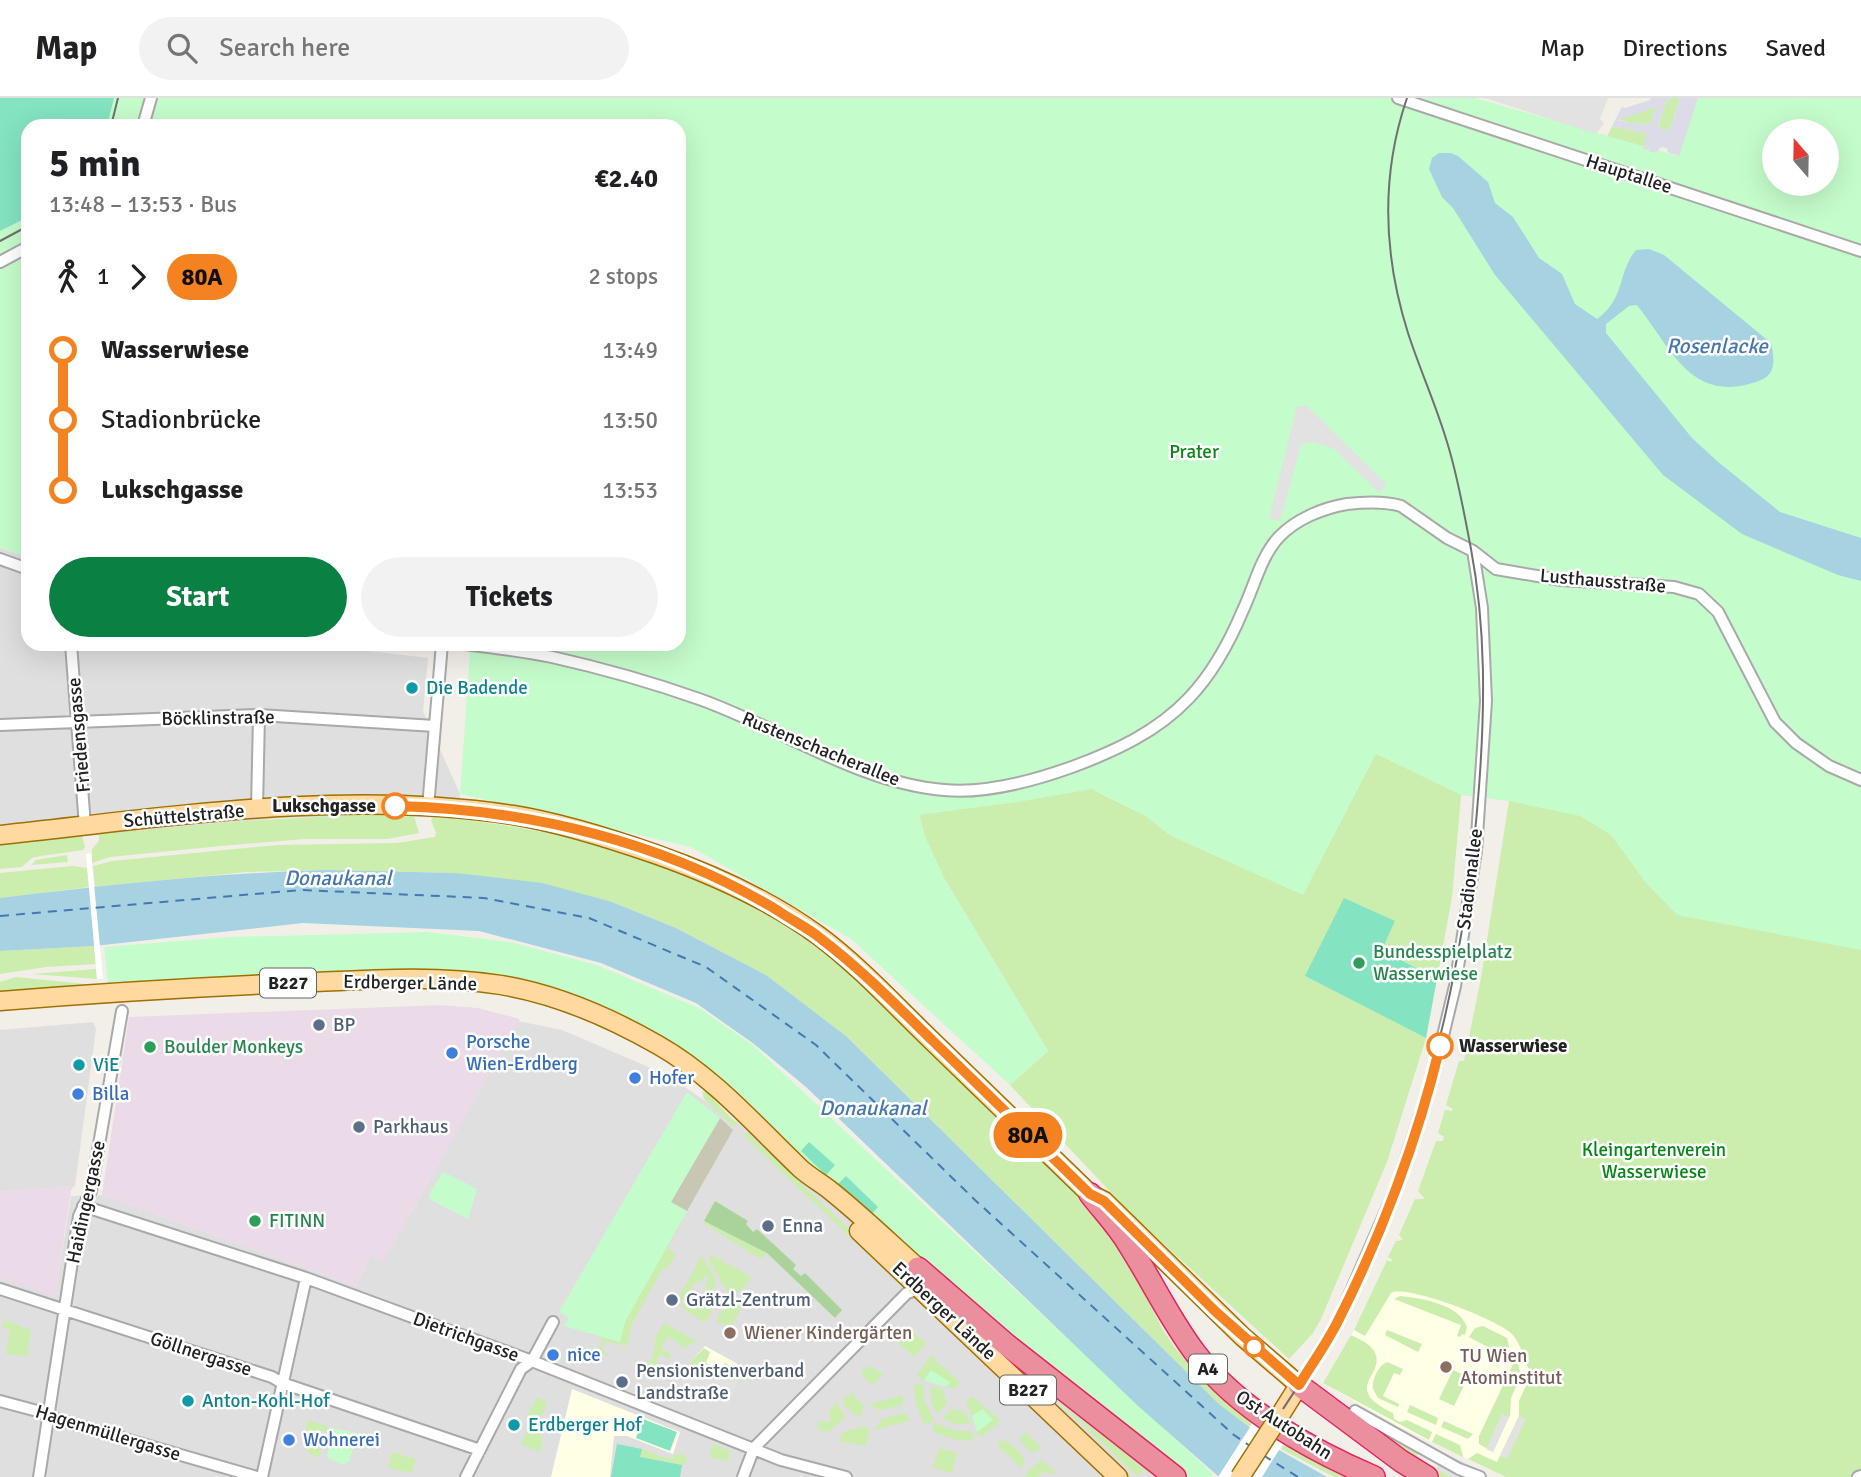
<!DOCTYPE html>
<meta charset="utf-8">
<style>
:root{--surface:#fff;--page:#f2f2f2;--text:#202124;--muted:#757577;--line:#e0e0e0;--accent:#0b8043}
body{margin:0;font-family:Signika,sans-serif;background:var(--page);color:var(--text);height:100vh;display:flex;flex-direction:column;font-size:26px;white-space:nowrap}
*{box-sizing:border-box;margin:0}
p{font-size:23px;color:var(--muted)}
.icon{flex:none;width:38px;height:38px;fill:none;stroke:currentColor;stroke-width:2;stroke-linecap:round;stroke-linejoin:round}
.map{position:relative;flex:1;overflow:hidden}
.sheet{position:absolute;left:21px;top:21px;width:665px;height:532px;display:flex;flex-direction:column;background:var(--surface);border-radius:21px;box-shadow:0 7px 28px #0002}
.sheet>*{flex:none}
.badge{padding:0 14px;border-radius:23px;font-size:24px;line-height:46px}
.needle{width:46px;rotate:340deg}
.buttons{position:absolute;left:1762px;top:21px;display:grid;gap:14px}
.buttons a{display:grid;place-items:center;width:77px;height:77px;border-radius:50%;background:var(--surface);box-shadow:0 7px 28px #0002;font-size:35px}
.map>.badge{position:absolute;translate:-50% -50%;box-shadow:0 0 0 4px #fff}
.legs{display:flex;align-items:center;gap:10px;height:77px;padding:0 28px;font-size:23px}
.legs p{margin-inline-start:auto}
.overview{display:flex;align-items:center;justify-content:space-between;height:119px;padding:0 28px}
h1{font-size:38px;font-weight:700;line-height:52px}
.button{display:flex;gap:14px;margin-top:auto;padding:14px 28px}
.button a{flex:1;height:80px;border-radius:42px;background:var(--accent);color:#fff;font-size:28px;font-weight:700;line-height:80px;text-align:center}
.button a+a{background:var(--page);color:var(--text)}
ul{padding:0 28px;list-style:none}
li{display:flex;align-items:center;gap:24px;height:70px;font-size:26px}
li i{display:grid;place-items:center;width:10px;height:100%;margin:0 9px;background:currentColor}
li i::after{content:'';width:18px;height:18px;margin:-9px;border:5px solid;border-radius:50%;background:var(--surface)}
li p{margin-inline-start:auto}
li:first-child i{background:linear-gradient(#0000 50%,currentColor 0)}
li:last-child i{background:linear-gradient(currentColor 50%,#0000 0)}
header{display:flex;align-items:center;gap:42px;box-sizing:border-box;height:98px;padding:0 35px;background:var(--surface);border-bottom:2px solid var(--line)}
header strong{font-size:33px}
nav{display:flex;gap:38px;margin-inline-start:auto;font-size:24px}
.search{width:490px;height:63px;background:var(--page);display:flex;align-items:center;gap:18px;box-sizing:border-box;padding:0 24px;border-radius:38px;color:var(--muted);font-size:26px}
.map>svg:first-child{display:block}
</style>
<header>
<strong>Map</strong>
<div class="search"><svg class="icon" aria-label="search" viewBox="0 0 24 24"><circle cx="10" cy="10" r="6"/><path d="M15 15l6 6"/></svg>Search here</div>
<nav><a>Map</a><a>Directions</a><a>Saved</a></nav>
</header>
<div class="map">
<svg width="1861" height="1379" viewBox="0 0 1861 1379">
<rect width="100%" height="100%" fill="#f2efe8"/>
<path fill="#e0dfdf" d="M0 450 28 459V546H309L428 560 423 613 460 696V721L384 717 280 720 0 746Z
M518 923 562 932 665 976 737 1024 891 1155 1165 1379H0V1180L55 1198 71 1098 102 1097 356 1188 370 1157 410 1117Z
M93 924 96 931 75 1088 0 1094V932Z"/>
<path fill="#ebdae8" d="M441 907 478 910 520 921 384 1163 370 1157 356 1188 102 1097 129 919Z
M75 1088 71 1092 55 1199 0 1180V1094Z"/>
<path fill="#feffe4" d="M1387 1162 1568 1252 1506 1379 1400 1329 1323 1285 1353 1234Z
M705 1248 736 1265 748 1278 738 1283 693 1261Z
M572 1291 680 1334 673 1356 627 1338H614L610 1379H551Z"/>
<path fill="#c7c7b3" d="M720 1020 733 1032 687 1113 670 1105Z"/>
<path fill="#cbedad" d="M1670 0H1680L1671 29 1666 33 1658 29 1666 4Z
M1657 8 1650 26 1631 25 1617 21Z
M1612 28 1647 36 1645 49 1607 39Z
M679 314 1099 695 1146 718 1171 738 1376 656 1463 676 1452 799 1437 881 1382 852 1395 823 1305 878 1426 940 1387 1064 1321 1221 1313 1235 1289 1261 1132 1117 1010 987 1048 953 944 780 925 739 919 717 923 716Z
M1861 674V1374L1849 1379H1506L1468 1361 1477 1355 1497 1364 1519 1318V1303L1531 1277C1526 1265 1521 1247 1513 1237 1501 1223 1407 1186 1391 1195L1365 1238 1354 1232 1387 1162 1391 1164 1392 1161 1388 1159 1396 1143 1403 1142 1399 1137 1415 1101H1425L1418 1093 1436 1043H1443L1444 1039 1438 1035 1445 1012 1452 1013 1453 1011 1446 1007 1459 963H1464L1481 880 1509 703 1503 685Z
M354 717 414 718 419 735 387 741H304L221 748 110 759 92 765V751L99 743V736L245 723Z
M433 719C555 728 672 762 777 823 803 838 827 858 850 876L1093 1111 1113 1133 1163 1232 1175 1250 1213 1293 1252 1325 1248 1330 1219 1306 846 938 766 877 676 830 612 804 456 775 327 772 247 774 95 789 93 768 112 763 278 747 397 745 435 739 436 735 431 722Z
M82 738 85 749 83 752 41 758 32 760 22 769 0 771V746Z
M67 757 68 764 31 767 36 762Z
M72 768 87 770 89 789 0 800V775Z
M94 848 96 866 46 869 0 876V853Z
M96 871 97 881 32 876Z
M16 879 85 886 87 889 0 897V884Z
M702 993 713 997 714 1002 737 1026 734 1029 704 1001Z
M747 1034 898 1178H891L743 1037Z
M687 1113 667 1151 676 1156 667 1171 663 1170 632 1226 627 1248 605 1243 602 1251 608 1258 598 1255 603 1239 569 1229Z
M705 1124 767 1155 761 1161 704 1126Z
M702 1157 715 1181V1188L707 1198 709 1206 705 1207 701 1204 707 1189 705 1187 709 1180 705 1177 700 1185 696 1183 690 1193 698 1197 696 1200 677 1202Z
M711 1157 751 1179 744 1190 734 1196 728 1194 718 1181 719 1177 713 1173 714 1168 710 1167 709 1162Z
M1400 1198C1421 1200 1459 1206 1467 1229L1465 1237 1462 1236 1460 1239 1457 1238 1461 1227 1394 1201Z
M739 1202 744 1205 729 1232 723 1225H717L718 1218 726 1208H733L734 1203Z
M681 1206 694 1207 696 1210 701 1208 710 1211 711 1215 705 1225 678 1207Z
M4 1222 31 1232 27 1259 6 1256 10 1232 3 1230Z
M664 1225 696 1243 683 1250 680 1248 681 1246 668 1239 661 1250 672 1257 669 1261 660 1256 655 1264 659 1265 656 1270 653 1269 650 1274 646 1272 648 1263H651L657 1236Z
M1483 1228 1507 1240 1509 1249 1504 1258 1469 1239 1475 1230Z
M913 1231 918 1239 927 1245 914 1259 898 1245Z
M1387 1232 1422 1246 1418 1254 1385 1237Z
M1351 1237C1359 1241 1369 1245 1374 1253 1388 1277 1339 1289 1393 1315L1394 1321 1400 1324 1407 1322 1432 1334 1429 1342 1323 1285Z
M704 1250 710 1254 706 1265 721 1271 725 1265 735 1270 737 1269 746 1279 738 1283 718 1276 716 1282 688 1271 693 1261Z
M997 1253 1016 1269 1132 1379H1125Z
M931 1258H934L936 1263 959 1283V1286L954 1291 920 1281 917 1276Z
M1516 1260 1521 1277 1511 1300 1510 1317 1493 1354 1479 1346V1338Z
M1387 1264 1403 1271 1400 1277 1394 1275 1383 1298 1399 1306 1398 1309 1378 1300 1373 1291C1372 1281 1378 1268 1387 1264Z
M869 1268 883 1276 872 1287 861 1276Z
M1022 1269 1165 1379H1158L1150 1373 1148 1376 1143 1372 1137 1378Z
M1453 1272 1468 1279 1454 1308 1439 1301Z
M919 1285 924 1288V1303L933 1320 930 1326H925C919 1316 913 1298 914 1287Z
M930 1288 943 1292 947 1306 938 1316 931 1305Z
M851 1295 864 1307 861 1318H856L843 1307 844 1301Z
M903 1297V1306C890 1310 879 1316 869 1306Z
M972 1298 1000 1322 997 1329 994 1328 982 1339 978 1337 966 1303Z
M537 1299 547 1304 543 1317 535 1316 532 1322 526 1320Z
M836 1304 847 1321 843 1320 829 1334 822 1333 816 1327 821 1322 827 1325 831 1321 828 1315Z
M1410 1307 1438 1320 1436 1327 1407 1314Z
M952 1311 965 1314 970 1326H955L942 1320Z
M903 1315 907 1316 909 1323 874 1332 882 1321Z
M1357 1319 1420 1353 1416 1360 1452 1379H1440L1435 1376Z
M307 1322 329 1329 328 1333 306 1334Z
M1444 1323 1473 1336 1468 1341 1441 1329Z
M935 1325 956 1333H971L974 1338 971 1342C960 1344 943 1339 933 1333V1328Z
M861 1329H867L870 1332 866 1348 838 1343 843 1334Z
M527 1333 539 1335V1338L543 1339 540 1354 521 1347Z
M1025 1334 1041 1349 1037 1354H1030L1019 1342Z
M322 1336 326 1342H316L314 1350 321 1352 320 1358 315 1359 304 1350V1339Z
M1436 1336 1460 1347 1463 1359 1432 1344Z
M1001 1342C1010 1343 1024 1357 1025 1365L1021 1370 997 1347Z
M713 1346 730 1353 728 1363 709 1359Z
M1284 1347 1344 1379H1345H1334L1281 1351Z
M939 1350 957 1355 952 1375 933 1370Z
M642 1351 663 1359 673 1360 675 1357 683 1356 687 1360 685 1367 640 1359Z
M392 1354 416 1361 412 1375 388 1370Z
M1043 1362 1054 1373 1053 1377 1045 1373 1037 1379H1024L1033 1368Z"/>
<path fill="#aad39c" d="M715 1103 748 1123 746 1126 753 1134 757 1131 796 1167 793 1171 801 1178 805 1175 842 1212 835 1220 767 1155 704 1123Z"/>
<path fill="#c5fccb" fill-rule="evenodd" d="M0 0H1475L1678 58 1698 0H1861V852L1677 817 1646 785 1611 737 1580 718 1509 703 1461 697 1376 656 1303 797 1171 738 1146 718 1092 691 1018 704 919 717 925 739 944 780 1048 953 1010 987 851 841 691 749 460 696 470 554 464 546H679V28H28V459L0 450ZM1774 33H1827V86H1774Z
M427 834 510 844 597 867 699 910 754 948 1213 1376 1211 1379H1187L1130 1336 933 1177 699 966 601 907 519 884 461 875 274 876 108 887 104 849 230 839Z
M687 994 720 1020 671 1104 687 1113 625 1224 620 1244 564 1228 569 1220 559 1214Z
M443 1074 477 1091 468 1121 431 1102 429 1097Z
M931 1272 950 1284 946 1289 924 1282Z
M983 1311 993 1322 977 1334 972 1318Z
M332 1330 357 1335 350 1362 343 1367 327 1359Z"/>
<path fill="#84e3c1" d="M0 0H114L107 28H28V119L0 133Z
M1344 800 1395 823 1382 852 1437 881 1426 940 1305 878Z
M809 1044 835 1067 826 1077 801 1053Z
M846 1078 878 1109 870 1118 837 1087Z
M643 1321 677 1334 670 1353 636 1340Z
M617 1346 642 1351 640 1359 682 1367 680 1379H611Z"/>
<path fill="#e2e2e2" d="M1485 0H1608L1600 21 1604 25 1596 36Z
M1297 308H1307L1387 387 1379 395 1333 350 1312 344 1301 347 1280 423 1269 420Z
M688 1271 715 1282 718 1276 738 1283 728 1306 681 1286Z
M1502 1316 1509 1319 1493 1354 1486 1351Z
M1519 1318 1526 1321 1507 1361 1500 1358Z
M1442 1354 1484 1374 1482 1379H1452L1436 1371 1442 1361 1439 1359Z"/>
<path fill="#dcdce8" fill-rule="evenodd" d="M1651 0H1670L1666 4 1658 29 1666 33 1671 29 1680 0H1698L1679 58 1667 54 1668 51 1662 49 1655 55 1649 53 1650 50 1647 52 1642 51 1646 47 1644 46 1647 36 1612 28 1622 9 1625 10 1650 2ZM1656 9 1650 26 1631 25 1618 22Z"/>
<path fill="#a7d2e1" d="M1439 55H1451L1458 58 1488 84 1495 105 1513 119 1539 160 1562 176 1575 206 1597 221C1626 200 1617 175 1636 152L1649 151 1664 157 1771 245C1774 258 1777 276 1761 282 1692 309 1672 251 1637 207L1629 208 1606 226V235L1692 340 1717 363 1780 414 1861 440V483L1838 477 1742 436 1663 377 1495 177 1453 110 1442 99 1429 71 1432 60Z
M327 772 456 775 542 785 612 804 676 830 766 877 846 938 1219 1306 1279 1352 1327 1379H1219L1137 1307 806 989 754 946 696 905 601 865 479 833 303 825 94 848 0 853V800C109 787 217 775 327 772Z"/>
<path fill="#fff" d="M91 755 103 880 100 881H97L86 756Z
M1263 1309 1284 1344 1262 1379H1218Z"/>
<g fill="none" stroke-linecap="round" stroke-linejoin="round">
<path stroke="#4678af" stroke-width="2" stroke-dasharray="9 7" stroke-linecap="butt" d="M0 818 301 792 484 800 589 820 706 869 816 947 975 1102 1234 1337 1250 1348
M1263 1357 1298 1379"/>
<defs>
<path id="street" d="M1398 0 1861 153
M143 28 151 0
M0 164 28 149
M0 461 28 471
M71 546 85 728
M465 546C494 550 523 553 552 559 601 570 651 584 699 601 779 629 858 685 944 692 985 696 1033 683 1072 669 1115 653 1157 634 1189 600 1212 576 1230 543 1243 512 1254 489 1261 458 1279 439 1296 421 1323 410 1347 406 1365 404 1384 403 1401 408L1447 440 1473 453 1496 471 1561 482 1674 489 1699 496 1718 514 1775 624 1796 645 1829 668 1861 682
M0 627 259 617 435 628
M428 709 442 546
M257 711 259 617
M83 1108 306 1180 532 1263 781 1362 846 1379
M0 1191 272 1279 282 1285 480 1352
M1299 1287 1338 1223 1396 1090 1433 979 1455 888 1476 753 1486 603 1482 510 1473 453
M0 1303 41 1314 49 1319 257 1379
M1355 1313 1459 1371 1480 1379
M39 1379 79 1118 91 1093 122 913
M262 1379 306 1180
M466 1379 521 1271 532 1263 553 1224
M743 1379 754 1350 907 1195 923 1190
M1858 1379 1861 1378"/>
<path id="primary" d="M0 737C169 719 344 691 513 717 562 725 609 740 655 756 712 776 770 802 819 838 858 867 892 904 927 938 981 991 1036 1043 1090 1096L1104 1103 1243 1239 1299 1287 1279 1319
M0 903C98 895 197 889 295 885 363 882 433 876 501 887 556 896 609 919 658 947 713 978 756 1028 801 1071 810 1079 821 1085 831 1093 861 1117 889 1144 918 1170
M859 1133 1118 1379"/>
<path id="highway" d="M1090 1096C1103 1113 1118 1128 1129 1147 1152 1183 1170 1222 1196 1256 1238 1311 1311 1352 1374 1379
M918 1170 1007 1247 1175 1379
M1299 1287 1401 1363 1427 1379"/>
</defs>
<use href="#street" stroke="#a9a9a9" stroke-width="14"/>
<use href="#primary" stroke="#9f6f00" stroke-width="21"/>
<use href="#highway" stroke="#e3235f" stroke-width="24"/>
<use href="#street" stroke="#fff" stroke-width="10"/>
<use href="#primary" stroke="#ffd9a0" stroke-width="18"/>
<use href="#highway" stroke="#eb8e9d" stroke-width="21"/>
<path stroke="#707070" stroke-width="2" d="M111 28 118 0
M0 143 28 128
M1238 1379C1270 1329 1307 1279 1334 1226 1420 1058 1465 876 1479 689 1485 609 1486 531 1471 451 1464 415 1458 379 1447 344 1436 307 1420 272 1408 235 1383 156 1380 79 1407 0"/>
<defs>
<path id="primary-bridge" d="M1240 1379 1279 1319"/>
</defs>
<use href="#primary-bridge" stroke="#9f6f00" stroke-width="21" stroke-linecap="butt"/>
<use href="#primary-bridge" stroke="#ffd9a0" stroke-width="18"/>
</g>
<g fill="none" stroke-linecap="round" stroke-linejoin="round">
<defs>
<path id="line-1" d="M395 708C528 711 666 744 780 814 793 823 808 830 820 840 861 871 897 908 934 944 986 995 1038 1046 1090 1096L1104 1103 1216 1214 1299 1287C1312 1266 1327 1245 1338 1223 1381 1138 1418 1041 1440 948"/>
</defs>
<use href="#line-1" stroke="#fff" stroke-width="16"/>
<use href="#line-1" stroke="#f58220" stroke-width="10"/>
</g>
<g fill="#0f9aa8" stroke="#fff" stroke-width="2.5">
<circle cx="412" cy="590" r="7"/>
<circle cx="79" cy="967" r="7"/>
<circle cx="188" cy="1303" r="7"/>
<circle cx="514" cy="1327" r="7"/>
</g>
<g fill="#fff" stroke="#f58220" stroke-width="3.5">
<circle cx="395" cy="708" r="12"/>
<circle cx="1440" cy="948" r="12"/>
<circle cx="1254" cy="1249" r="9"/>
</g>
<g fill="#2e9e5b" stroke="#fff" stroke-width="2.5">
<circle cx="1359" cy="865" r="7"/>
<circle cx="150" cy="949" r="7"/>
<circle cx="255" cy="1123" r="7"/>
</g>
<g fill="#5c6f8a" stroke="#fff" stroke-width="2.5">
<circle cx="319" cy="927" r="7"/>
<circle cx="359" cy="1029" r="7"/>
<circle cx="768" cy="1128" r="7"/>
<circle cx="672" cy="1202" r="7"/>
<circle cx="622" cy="1284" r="7"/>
</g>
<g fill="#3f7fe0" stroke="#fff" stroke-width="2.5">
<circle cx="452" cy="955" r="7"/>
<circle cx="635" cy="980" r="7"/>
<circle cx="78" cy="996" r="7"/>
<circle cx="553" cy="1257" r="7"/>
<circle cx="289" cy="1342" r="7"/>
</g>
<g fill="#8d6e63" stroke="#fff" stroke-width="2.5">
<circle cx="730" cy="1235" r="7"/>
<circle cx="1446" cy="1269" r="7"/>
</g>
<g text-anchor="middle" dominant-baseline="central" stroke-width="5" stroke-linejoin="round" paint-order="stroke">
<g fill="#fff" stroke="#646464" stroke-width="2">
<rect x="260" y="870.5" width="56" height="29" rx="5"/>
<rect x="1189" y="1256.5" width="38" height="29" rx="5"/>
<rect x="1000" y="1277.5" width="56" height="29" rx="5"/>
</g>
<g font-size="18" font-weight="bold" fill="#222">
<text x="288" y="885">B227</text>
<text x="1208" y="1271">A4</text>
<text x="1028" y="1292">B227</text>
</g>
<g font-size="19" fill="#222" stroke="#fff">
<text transform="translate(1629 76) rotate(18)">Hauptallee</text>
<text transform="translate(1603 483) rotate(5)">Lusthausstraße</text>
<text transform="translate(218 620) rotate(-1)">Böcklinstraße</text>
<text transform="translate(79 637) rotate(-95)">Friedensgasse</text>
<text transform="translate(821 651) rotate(22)">Rustenschacherallee</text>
<text transform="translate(184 718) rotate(-5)">Schüttelstraße</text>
<text transform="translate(1470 781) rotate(-83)">Stadionallee</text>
<text transform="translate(410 885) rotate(1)">Erdberger Lände</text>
<text transform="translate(86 1104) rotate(-78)">Haidingergasse</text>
<text transform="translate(944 1213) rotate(43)">Erdberger Lände</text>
<text transform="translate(466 1239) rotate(20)">Dietrichgasse</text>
<text transform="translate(201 1256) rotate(18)">Göllnergasse</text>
<text transform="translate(1284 1327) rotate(33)">Ost Autobahn</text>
<text transform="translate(108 1335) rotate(17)">Hagenmüllergasse</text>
</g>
<g font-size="19" fill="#078816" stroke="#fff">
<text x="1194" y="354">Prater</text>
<text x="1654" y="1052">Kleingartenverein<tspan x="1654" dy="22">Wasserwiese</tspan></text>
</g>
<g font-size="19" fill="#0d838f" stroke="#fff" text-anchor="start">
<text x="426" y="590">Die Badende</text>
<text x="93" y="967">ViE</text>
<text x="202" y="1303">Anton-Kohl-Hof</text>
<text x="528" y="1327">Erdberger Hof</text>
</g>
<g font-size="19" font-weight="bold" fill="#222" stroke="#fff" text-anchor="end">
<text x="376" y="708">Lukschgasse</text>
<text x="1459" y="948" text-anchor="start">Wasserwiese</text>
</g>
<g font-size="19" fill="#27864d" stroke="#fff" text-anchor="start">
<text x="1373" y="854">Bundesspielplatz<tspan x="1373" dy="22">Wasserwiese</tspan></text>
<text x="164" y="949">Boulder Monkeys</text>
<text x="269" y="1123">FITINN</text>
</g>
<g font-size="19" fill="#4e5e75" stroke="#fff" text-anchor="start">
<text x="333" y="927">BP</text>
<text x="373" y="1029">Parkhaus</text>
<text x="782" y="1128">Enna</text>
<text x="686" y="1202">Grätzl-Zentrum</text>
<text x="636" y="1273">Pensionistenverband<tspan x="636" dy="22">Landstraße</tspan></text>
</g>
<g font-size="19" fill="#366cbe" stroke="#fff" text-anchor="start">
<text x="466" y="944">Porsche<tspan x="466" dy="22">Wien-Erdberg</tspan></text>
<text x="649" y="980">Hofer</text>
<text x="92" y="996">Billa</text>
<text x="567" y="1257">nice</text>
<text x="303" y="1342">Wohnerei</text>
</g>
<g font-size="19" fill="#785e54" stroke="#fff" text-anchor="start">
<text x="744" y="1235">Wiener Kindergärten</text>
<text x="1460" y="1258">TU Wien<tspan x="1460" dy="22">Atominstitut</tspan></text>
</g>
<g font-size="21" font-style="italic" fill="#4678af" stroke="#fff">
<text x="1717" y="248">Rosenlacke</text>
<text x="338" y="780">Donaukanal</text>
<text x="873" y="1010">Donaukanal</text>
</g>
</g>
</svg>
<div class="buttons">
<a><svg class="needle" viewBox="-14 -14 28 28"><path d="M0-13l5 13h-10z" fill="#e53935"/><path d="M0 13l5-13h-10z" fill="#757577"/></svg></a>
</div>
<b class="badge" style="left:1028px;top:1037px;background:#f58220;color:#111">80A</b>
<section class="sheet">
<div class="overview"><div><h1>5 min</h1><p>13:48 – 13:53 · Bus</p></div><b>€2.40</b></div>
<div class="legs"><svg class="icon" aria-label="walk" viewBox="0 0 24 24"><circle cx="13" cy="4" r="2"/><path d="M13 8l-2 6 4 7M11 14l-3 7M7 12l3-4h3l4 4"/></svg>1<svg class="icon" aria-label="forward" viewBox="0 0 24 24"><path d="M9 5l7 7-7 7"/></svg><b class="badge" style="background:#f58220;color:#111">80A</b><p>2 stops</p></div>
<ul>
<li><i style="color:#f58220"></i><b>Wasserwiese</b><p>13:49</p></li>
<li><i style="color:#f58220"></i><span>Stadionbrücke</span><p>13:50</p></li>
<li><i style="color:#f58220"></i><b>Lukschgasse</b><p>13:53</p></li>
</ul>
<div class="button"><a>Start</a><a>Tickets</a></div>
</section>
</div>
